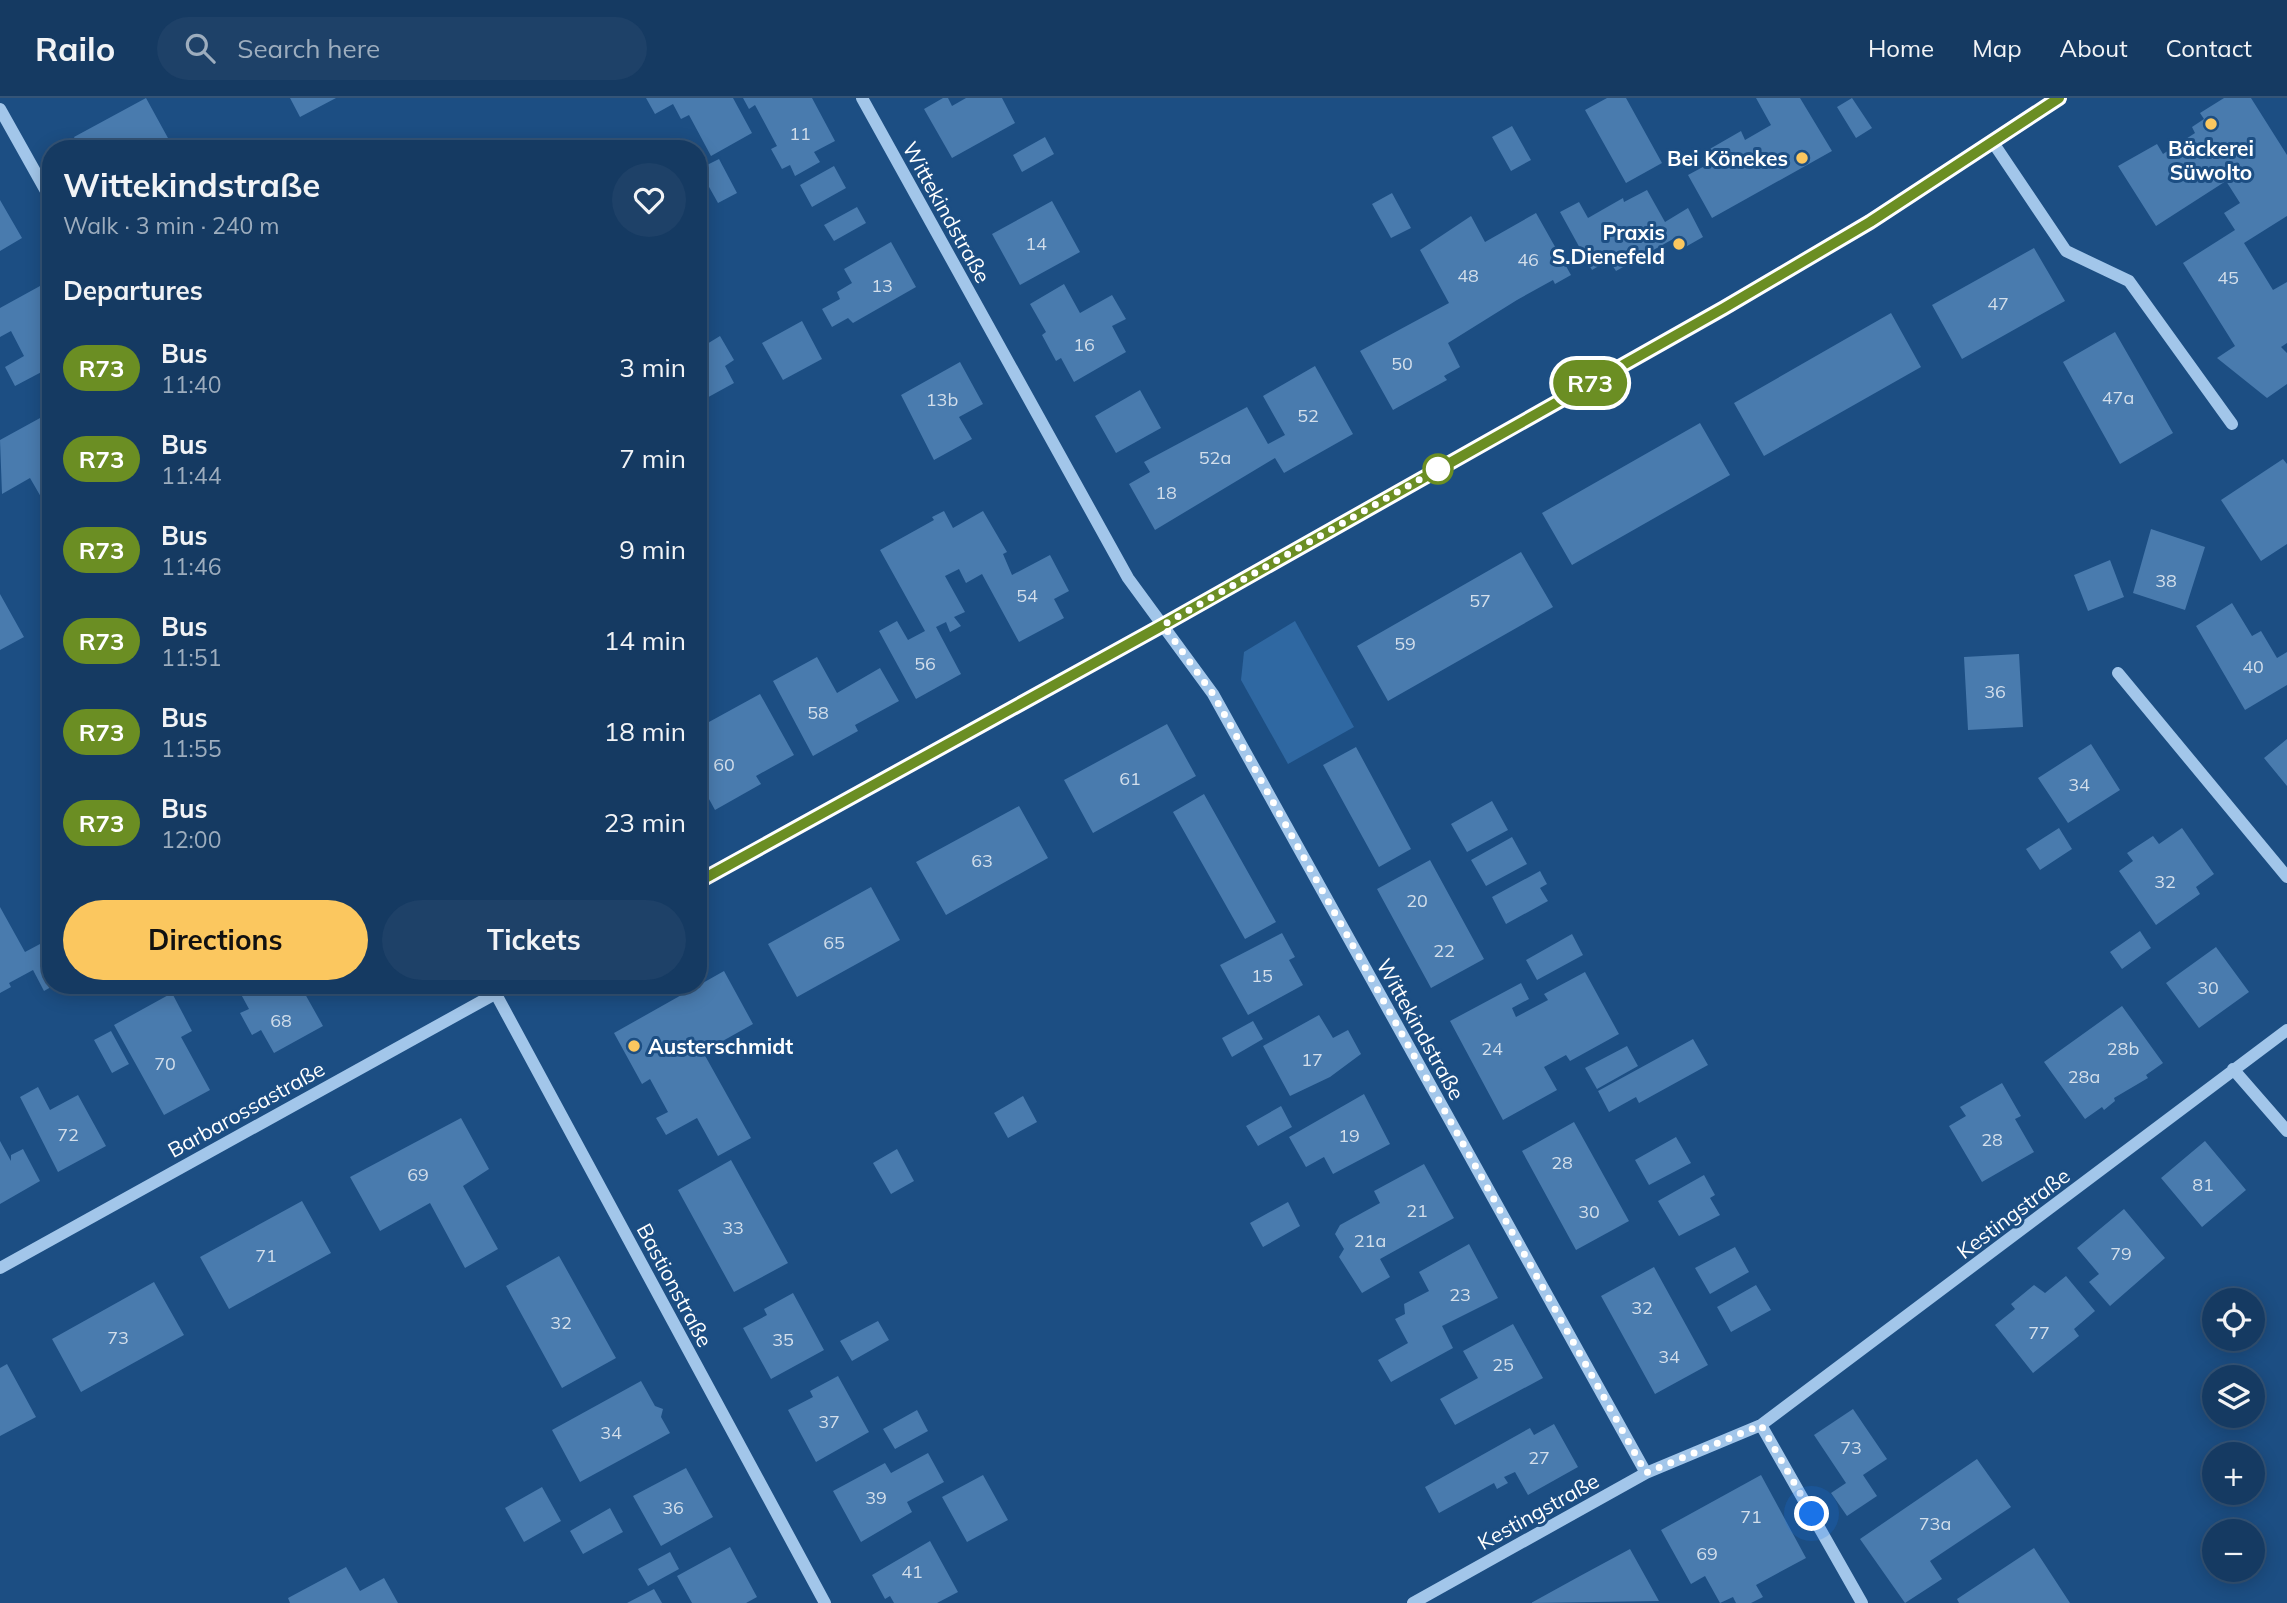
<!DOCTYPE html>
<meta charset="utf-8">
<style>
:root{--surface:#153a62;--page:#1e4168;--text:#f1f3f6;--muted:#9dadbe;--line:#345477;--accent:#fbc75f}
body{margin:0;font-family:Mulish,sans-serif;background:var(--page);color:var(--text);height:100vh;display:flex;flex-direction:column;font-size:26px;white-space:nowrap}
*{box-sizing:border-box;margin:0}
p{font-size:23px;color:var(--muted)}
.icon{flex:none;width:38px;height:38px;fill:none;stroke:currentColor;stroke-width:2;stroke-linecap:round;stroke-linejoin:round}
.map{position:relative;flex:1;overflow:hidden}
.sheet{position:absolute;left:42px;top:42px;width:665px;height:854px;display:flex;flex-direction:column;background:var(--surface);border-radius:28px;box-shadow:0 4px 18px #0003,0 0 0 2px var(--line)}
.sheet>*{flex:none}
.badge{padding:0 14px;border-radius:23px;font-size:24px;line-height:46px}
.tools{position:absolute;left:2202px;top:1190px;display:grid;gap:14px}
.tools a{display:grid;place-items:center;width:63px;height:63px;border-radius:50%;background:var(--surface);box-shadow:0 4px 18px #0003,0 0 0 2px var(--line);font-size:35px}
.you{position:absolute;width:35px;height:35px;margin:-18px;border:5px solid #fff;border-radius:50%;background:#1a73e8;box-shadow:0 0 0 10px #1a73e833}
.map>.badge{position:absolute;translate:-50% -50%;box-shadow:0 0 0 4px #fff}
h2{padding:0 21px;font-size:26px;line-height:63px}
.round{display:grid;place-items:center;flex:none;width:74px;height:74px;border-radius:37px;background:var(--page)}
.overview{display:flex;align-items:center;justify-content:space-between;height:119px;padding:0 21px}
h1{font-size:33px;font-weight:700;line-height:52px}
.cta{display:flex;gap:14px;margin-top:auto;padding:14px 21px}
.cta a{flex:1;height:80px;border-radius:42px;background:var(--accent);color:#111;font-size:28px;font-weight:700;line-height:80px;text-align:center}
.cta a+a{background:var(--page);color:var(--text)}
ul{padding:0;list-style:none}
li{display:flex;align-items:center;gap:21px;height:91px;padding:0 21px}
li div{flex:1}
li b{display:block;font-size:26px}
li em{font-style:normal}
li .badge{min-width:77px;font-weight:700;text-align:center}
header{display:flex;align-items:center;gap:42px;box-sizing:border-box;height:98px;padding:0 35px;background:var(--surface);border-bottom:2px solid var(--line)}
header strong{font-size:33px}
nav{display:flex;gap:38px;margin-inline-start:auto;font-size:24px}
.search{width:490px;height:63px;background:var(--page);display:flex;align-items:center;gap:18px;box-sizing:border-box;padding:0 24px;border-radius:38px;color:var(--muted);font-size:26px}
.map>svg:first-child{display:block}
</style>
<header>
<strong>Railo</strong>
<div class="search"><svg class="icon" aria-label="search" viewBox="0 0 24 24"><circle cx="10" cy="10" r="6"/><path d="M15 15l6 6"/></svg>Search here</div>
<nav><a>Home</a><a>Map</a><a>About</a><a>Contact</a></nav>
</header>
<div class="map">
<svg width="2287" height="1505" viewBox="0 0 2287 1505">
<rect width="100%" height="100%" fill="#1c4e83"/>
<path fill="#2f68a2" d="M1295 523 1354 629 1288 666 1241 582 1244 554Z"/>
<path fill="#497bae" d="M146 0 174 51H80L74 39Z
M290 0H336L300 19Z
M646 0H733L752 35 711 58 689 17 681 21 673 6 655 16Z
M743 0H812L835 43 814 54 820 64 795 78 790 67 782 71 771 51 777 48 755 7 749 11Z
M943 0H948L952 8 966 0H1002L1015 25 952 60 924 11Z
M1607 0H1626L1662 65 1626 85 1585 12Z
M1756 0H1800L1832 53 1712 120 1688 77 1714 63 1708 52 1741 33 1745 42 1771 27Z
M1852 0 1872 30 1856 40 1837 9Z
M2224 0H2251L2287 57V118L2244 145 2273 192 2287 184V245L2281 249 2287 255V286L2267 300 2217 260 2235 248 2183 165 2235 132 2224 115 2240 105 2226 83 2156 128 2118 68 2157 46 2163 56 2195 35 2192 29 2204 21 2200 15Z
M1512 28 1531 62 1511 73 1492 39Z
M1045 39 1054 56 1022 74 1013 57Z
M719 61 737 95 718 105 699 71Z
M834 68 846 90 812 109 800 87Z
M1647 92 1665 124 1688 110 1703 139 1680 152 1673 141 1616 173 1609 162 1592 172 1560 114 1579 104 1588 120 1623 100 1624 104Z
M1392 95 1411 130 1391 140 1372 106Z
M0 102 22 140 0 153Z
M1052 103 1080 154 1020 187 992 136Z
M857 109 866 125 834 143 824 127Z
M1536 115 1571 177 1555 186 1553 182 1517 202 1448 245 1460 269 1444 278 1447 282 1393 312 1360 253 1449 205 1420 152 1471 118 1485 144Z
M891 144 916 189 853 225 848 220 832 229 822 211 840 201 837 194 852 185 844 171Z
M2034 150 2065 203 1962 261 1932 207Z
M1064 186 1080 215 1112 197 1126 221 1112 228 1126 254 1074 284 1061 260 1056 263 1042 237 1046 234 1030 206Z
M40 188 51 208V269L15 288 5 269 24 258 11 233 0 239V210Z
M1891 215 1921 269 1764 358 1734 305Z
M802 223 822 261 783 282 762 245Z
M2115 234 2173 335 2120 366 2063 264Z
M720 238 734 262 725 268 734 285 703 302 704 306 698 310V243L702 249Z
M960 264 983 306 959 319 972 341 934 362 901 297Z
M1315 268 1353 336 1284 375 1275 360 1155 432 1129 386 1150 374 1144 364 1247 309 1268 346 1285 337 1263 298Z
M1140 292 1161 330 1116 355 1095 318Z
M51 314V393L41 399 30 380 2 396 0 342Z
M1700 325 1730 377 1572 467 1542 415Z
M2283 361 2287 366V446L2261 463 2221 402Z
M944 413 953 430 983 413 1007 454 1003 456 1012 477 1050 457 1069 493 1054 501 1064 520 1019 544 982 476 966 485 959 471 945 478 965 514 954 519 961 528 950 534 946 524 936 529 961 576 916 601 879 533 897 523 908 542 925 533 880 452 934 422 932 419Z
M2151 431 2205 449 2185 512 2133 495Z
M1521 454 1553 509 1388 603 1357 548Z
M2110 462 2124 499 2088 513 2074 477Z
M0 496 24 539 0 552Z
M2232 505 2252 538 2261 533 2277 560 2287 554V587L2245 612 2196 528Z
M2019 556 2023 629 1968 632 1964 559Z
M817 559 837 595 880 570 899 603 855 627 858 633 813 658 773 583Z
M760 596 794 657 756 678 761 686 715 712 698 681V630Z
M1167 626 1196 678 1093 735 1064 682Z
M2287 641V688L2264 660Z
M2091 646 2120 692 2068 725 2038 680Z
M1356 649 1411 751 1379 769 1323 667Z
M1204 696 1276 824 1245 841 1173 714Z
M1492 703 1508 732 1467 754 1451 726Z
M1019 708 1048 760 946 817 916 764Z
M2059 730 2072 751 2040 772 2026 751Z
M2182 730 2214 776 2196 789 2200 796 2156 827 2119 773 2133 763 2127 755 2153 738 2159 746Z
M1512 739 1527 766 1486 788 1471 762Z
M1430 762 1484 861 1431 890 1377 791Z
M1540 773 1547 786 1540 790 1548 803 1506 826 1492 799Z
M871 789 900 842 797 899 768 846Z
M0 809 25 854 40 846 51 865V889L44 893 33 872 9 885 11 889 0 895Z
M2140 833 2151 850 2122 871 2110 854Z
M1282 835 1295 859 1289 862 1303 887 1248 917 1220 867Z
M1572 836 1583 857 1537 882 1526 862Z
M2216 849 2249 894 2199 930 2166 885Z
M724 873 753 926 703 954 751 1040 718 1058 697 1020 666 1037 656 1020 668 1014 650 981 642 986 614 935Z
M1585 874 1619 936 1570 963 1566 957 1544 969 1557 992 1503 1022 1450 923 1521 885 1529 901 1512 910 1516 919 1548 902 1544 896Z
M236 887H300L323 928 274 955 261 932 252 937 240 915 249 911Z
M377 887H398L381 896Z
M172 895 192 933 181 939 210 992 164 1017 114 927Z
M2122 908 2163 965 2146 977 2148 980 2114 1000 2115 1003 2104 1012 2102 1009 2085 1021 2044 964Z
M1319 917 1333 940 1348 932 1361 956 1330 979 1290 998 1263 948Z
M1253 923 1263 941 1232 959 1222 940Z
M111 933 129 966 112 975 94 942Z
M1693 941 1708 967 1639 1005 1636 999 1609 1014 1598 993Z
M1627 948 1638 968 1597 991 1585 970Z
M2002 985 2021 1018 2015 1021 2034 1054 1982 1084 1949 1028 1966 1018 1960 1009Z
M38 989 50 1012 78 997 106 1048 58 1074 20 999Z
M1364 996 1390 1046 1333 1076 1324 1059 1306 1069 1289 1039Z
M1023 998 1037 1024 1008 1040 994 1015Z
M1281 1008 1292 1029 1258 1048 1246 1028Z
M461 1020 489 1071 463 1088 498 1151 465 1170 430 1105 380 1133 350 1079Z
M1574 1024 1629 1123 1576 1152 1522 1053Z
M1676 1039 1691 1065 1649 1087 1635 1062Z
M0 1043 11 1063V1057L23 1051 40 1083 0 1106Z
M2205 1043 2246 1092 2202 1129 2161 1080Z
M897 1051 914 1083 891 1096 873 1065Z
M731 1062 788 1165 734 1194 678 1092Z
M1424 1066 1454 1120 1380 1161 1390 1179 1362 1195 1339 1159 1344 1151 1335 1136 1340 1127 1380 1105 1374 1093Z
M1704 1077 1715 1097 1710 1100 1720 1117 1679 1138 1658 1103Z
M302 1103 331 1155 229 1211 200 1159Z
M1288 1104 1300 1128 1263 1149 1250 1125Z
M2124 1111 2165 1160 2110 1208 2089 1184 2099 1176 2077 1150Z
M1469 1146 1498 1200 1442 1228 1453 1250 1391 1284 1378 1262 1408 1245 1395 1221 1405 1216 1404 1206 1429 1193 1419 1174Z
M1735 1149 1749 1174 1710 1196 1695 1170Z
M559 1158 616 1260 562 1290 506 1188Z
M1654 1169 1708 1267 1655 1296 1601 1198Z
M2066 1178 2095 1213 2074 1231 2079 1238 2033 1275 1995 1227 2015 1211 2011 1206 2034 1187 2045 1195Z
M154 1184 184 1237 81 1294 52 1241Z
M1756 1187 1771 1212 1731 1234 1717 1209Z
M793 1195 824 1252 771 1281 743 1230 767 1217 764 1211Z
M878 1223 889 1242 852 1263 840 1243Z
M1513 1226 1543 1280 1455 1327 1440 1301 1478 1280 1463 1253Z
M7 1266 36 1319 0 1338V1270Z
M838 1278 869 1334 816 1364 788 1312 813 1299 810 1293Z
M641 1283 655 1308 663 1311 661 1319 670 1335 580 1384 552 1332Z
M1853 1311 1887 1361 1863 1377 1877 1398 1847 1418 1831 1395 1846 1385 1814 1337Z
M917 1312 928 1333 895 1351 883 1331Z
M1554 1326 1578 1369 1528 1397 1515 1374 1504 1379 1508 1385 1497 1391 1494 1385 1439 1415 1425 1389 1530 1330 1534 1337Z
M928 1355 944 1384 907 1404 912 1414 861 1444 833 1393 885 1365 891 1375Z
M1977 1361 2011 1409 1930 1463 1942 1481 1905 1505 1860 1441Z
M686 1370 713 1419 661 1448 633 1398Z
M983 1377 1008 1422 967 1444 942 1399Z
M1761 1377 1806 1460 1756 1487 1763 1499 1751 1505H1736L1733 1499 1720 1505 1705 1478 1691 1486 1661 1432Z
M542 1389 561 1423 524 1444 505 1410Z
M610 1410 623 1434 583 1456 570 1433Z
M930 1443 958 1494 937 1505H894L890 1498 885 1501 872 1477Z
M730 1449 757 1499 746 1505H692L677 1478Z
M2034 1450 2070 1505H1959L1957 1501Z
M1630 1451 1659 1503 1531 1505 1580 1478Z
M670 1454 679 1471 648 1488 638 1471Z
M346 1469 360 1493 384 1480 398 1505H290L288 1500Z
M654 1491 662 1505H627Z"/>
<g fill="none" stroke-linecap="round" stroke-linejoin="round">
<path stroke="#a2c6ea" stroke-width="12" d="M862 0 1128 480 1213 596 1646 1375
M0 11 51 102
M1992 43 2066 153 2129 183 2232 326
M2118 575 2287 779
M698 784 1163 527 1724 210 1870 124 2059 0
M491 887 825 1505
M2233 971 2287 1033
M0 1170 511 887
M1761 1327 1862 1505
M1413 1505 1646 1375 1761 1327 2287 932"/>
</g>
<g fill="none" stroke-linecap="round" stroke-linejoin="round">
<defs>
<path id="line" d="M698 784 1163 527 1724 210 1870 124 2059 0"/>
</defs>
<use href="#line" stroke="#fff" stroke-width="16"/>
<use href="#line" stroke="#6b8e23" stroke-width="10"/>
<path stroke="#fff" stroke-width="7" stroke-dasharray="0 12.6" d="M1438 371 1445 367 1163 527 1213 596 1646 1375 1761 1327 1812 1416"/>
</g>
<g fill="#fbc75f" stroke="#1c4e83" stroke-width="2.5">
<circle cx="2211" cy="26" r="7"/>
<circle cx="1802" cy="60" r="7"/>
<circle cx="1679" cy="146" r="7"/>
<circle cx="634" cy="948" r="7"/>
</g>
<circle fill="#fff" stroke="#6b8e23" stroke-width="3.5" cx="1438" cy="371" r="14"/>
<g text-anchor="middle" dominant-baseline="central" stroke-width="6" stroke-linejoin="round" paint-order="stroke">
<g font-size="18" fill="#d2deeb">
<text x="800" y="35">11</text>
<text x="1036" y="145">14</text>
<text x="1528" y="161">46</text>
<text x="1468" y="177">48</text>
<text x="2228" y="179">45</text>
<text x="882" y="187">13</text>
<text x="1998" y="205">47</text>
<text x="1084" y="246">16</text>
<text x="1402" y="265">50</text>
<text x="2118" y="299">47a</text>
<text x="942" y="301">13b</text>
<text x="1308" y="317">52</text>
<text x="1215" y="359">52a</text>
<text x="1166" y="394">18</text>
<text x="2166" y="482">38</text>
<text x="1027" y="497">54</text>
<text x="1480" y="502">57</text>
<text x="1405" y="545">59</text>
<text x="925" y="565">56</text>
<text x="2253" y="568">40</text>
<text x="1995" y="593">36</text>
<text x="818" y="614">58</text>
<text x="724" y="666">60</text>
<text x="1130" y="680">61</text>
<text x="2079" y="686">34</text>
<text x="982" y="762">63</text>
<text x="2165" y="783">32</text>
<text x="1417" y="802">20</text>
<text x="834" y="844">65</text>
<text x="1444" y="852">22</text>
<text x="1262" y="877">15</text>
<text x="2208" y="889">30</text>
<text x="281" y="922">68</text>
<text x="1492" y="950">24</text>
<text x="2123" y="950">28b</text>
<text x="1312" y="961">17</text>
<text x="165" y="965">70</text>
<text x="2084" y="978">28a</text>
<text x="68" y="1036">72</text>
<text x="1349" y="1037">19</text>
<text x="1992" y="1041">28</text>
<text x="1562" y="1064">28</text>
<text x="418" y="1076">69</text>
<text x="2203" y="1086">81</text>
<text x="1417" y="1112">21</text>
<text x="1589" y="1113">30</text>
<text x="733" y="1129">33</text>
<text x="1370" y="1142">21a</text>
<text x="2121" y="1155">79</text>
<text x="266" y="1157">71</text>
<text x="1460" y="1196">23</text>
<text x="1642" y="1209">32</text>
<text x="561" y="1224">32</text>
<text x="2039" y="1234">77</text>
<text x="118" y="1239">73</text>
<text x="783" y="1241">35</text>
<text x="1669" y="1258">34</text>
<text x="1503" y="1266">25</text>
<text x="829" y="1323">37</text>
<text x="611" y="1334">34</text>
<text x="1851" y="1349">73</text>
<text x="1539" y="1359">27</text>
<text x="876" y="1399">39</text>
<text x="673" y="1409">36</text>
<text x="1751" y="1418">71</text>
<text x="1935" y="1425">73a</text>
<text x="1707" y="1455">69</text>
<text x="912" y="1473">41</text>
</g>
<g font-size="21" font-weight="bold" fill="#fff" stroke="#1c4e83" text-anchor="end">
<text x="2211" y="50" text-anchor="middle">Bäckerei<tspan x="2211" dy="24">Süwolto</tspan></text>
<text x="1788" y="60">Bei Könekes</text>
<text x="1665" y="134">Praxis<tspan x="1665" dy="24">S.Dienefeld</tspan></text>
<text x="648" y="948" text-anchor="start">Austerschmidt</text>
</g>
<g font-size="21" fill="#fff" stroke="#1c4e83">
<text transform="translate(947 114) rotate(61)">Wittekindstraße</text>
<text transform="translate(1421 931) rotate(61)">Wittekindstraße</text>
<text transform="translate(246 1011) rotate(-29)">Barbarossastraße</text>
<text transform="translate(2013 1115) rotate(-37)">Kestingstraße</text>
<text transform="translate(675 1187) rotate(62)">Bastionstraße</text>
<text transform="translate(1538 1413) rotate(-29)">Kestingstraße</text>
</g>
</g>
</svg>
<div class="tools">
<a><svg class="icon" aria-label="locate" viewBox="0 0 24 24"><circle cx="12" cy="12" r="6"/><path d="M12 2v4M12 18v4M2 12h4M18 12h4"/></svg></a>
<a><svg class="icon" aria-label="layers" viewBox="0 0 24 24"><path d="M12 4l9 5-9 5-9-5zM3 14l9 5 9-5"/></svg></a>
<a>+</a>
<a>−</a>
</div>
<div class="you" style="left:1812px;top:1416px"></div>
<b class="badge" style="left:1590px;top:285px;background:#6b8e23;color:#fff">R73</b>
<section class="sheet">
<div class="overview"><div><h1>Wittekindstraße</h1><p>Walk · 3 min · 240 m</p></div><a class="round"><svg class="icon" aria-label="heart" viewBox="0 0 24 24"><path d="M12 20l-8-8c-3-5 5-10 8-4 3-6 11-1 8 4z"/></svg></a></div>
<h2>Departures</h2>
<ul>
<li><span class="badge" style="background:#6b8e23;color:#fff">R73</span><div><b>Bus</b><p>11:40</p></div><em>3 min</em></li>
<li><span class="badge" style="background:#6b8e23;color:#fff">R73</span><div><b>Bus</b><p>11:44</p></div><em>7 min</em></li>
<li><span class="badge" style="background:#6b8e23;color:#fff">R73</span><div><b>Bus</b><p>11:46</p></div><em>9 min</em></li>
<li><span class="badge" style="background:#6b8e23;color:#fff">R73</span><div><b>Bus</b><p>11:51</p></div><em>14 min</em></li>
<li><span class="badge" style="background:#6b8e23;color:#fff">R73</span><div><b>Bus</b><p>11:55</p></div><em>18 min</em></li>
<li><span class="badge" style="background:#6b8e23;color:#fff">R73</span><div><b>Bus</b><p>12:00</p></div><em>23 min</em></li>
</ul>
<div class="cta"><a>Directions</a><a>Tickets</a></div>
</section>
</div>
